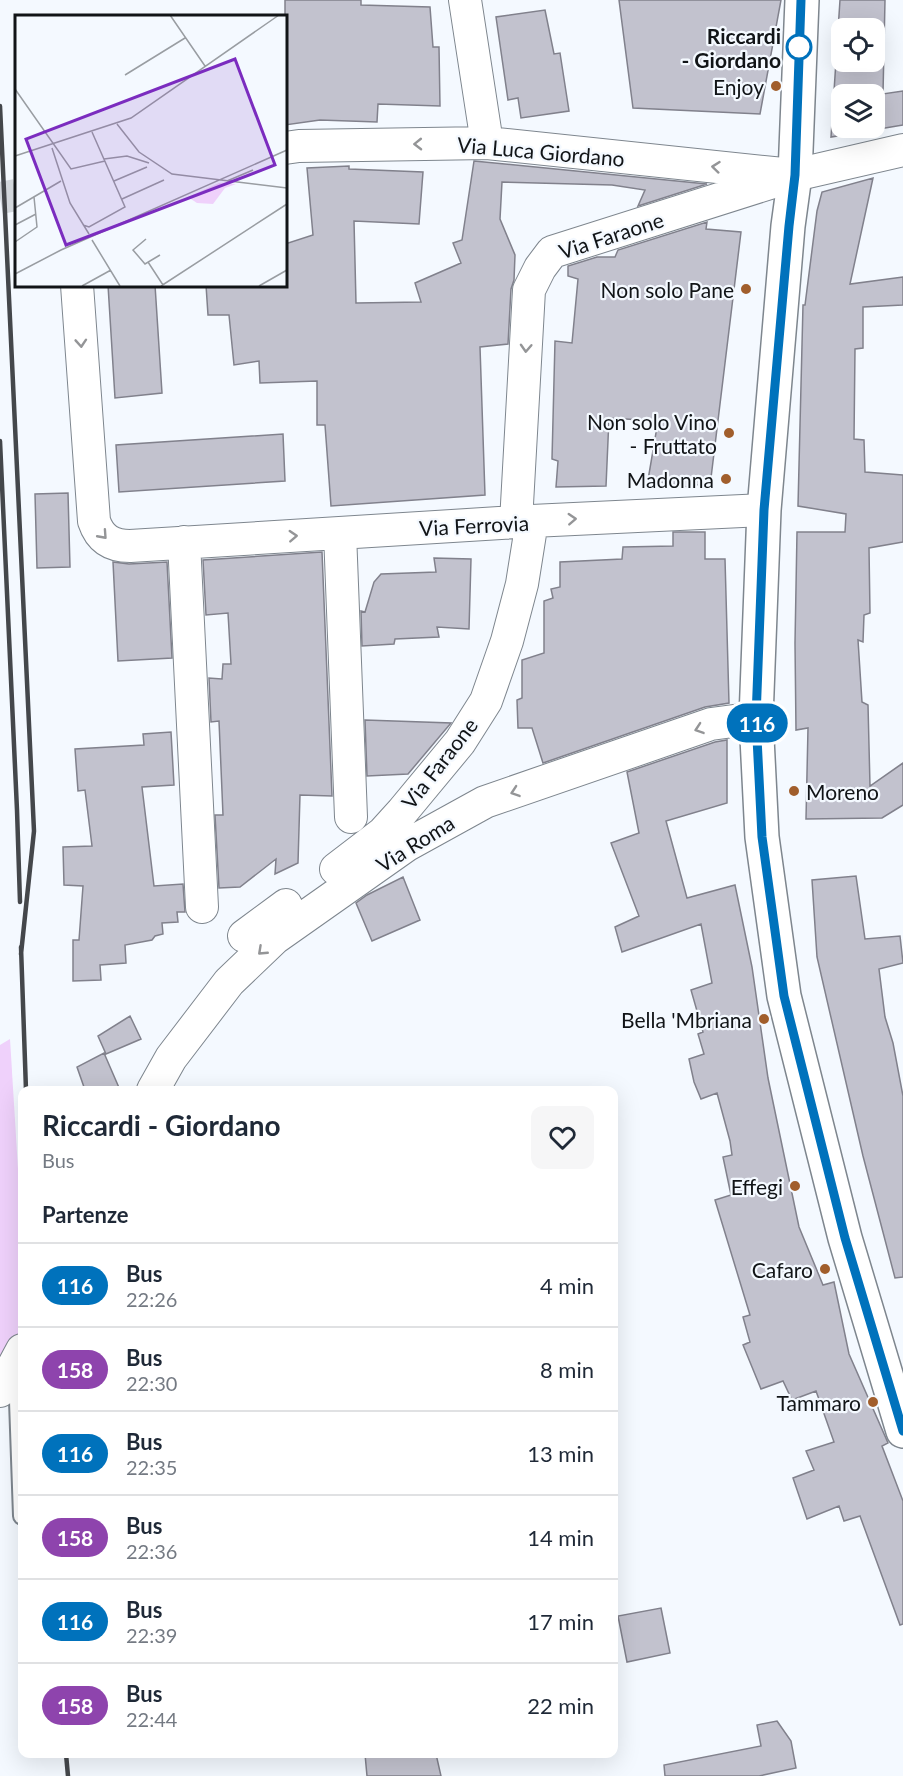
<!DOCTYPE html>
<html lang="it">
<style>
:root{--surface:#fff;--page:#f6f6f7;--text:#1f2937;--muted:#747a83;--line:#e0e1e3}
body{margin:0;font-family:Lato,sans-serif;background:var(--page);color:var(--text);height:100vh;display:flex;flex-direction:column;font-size:22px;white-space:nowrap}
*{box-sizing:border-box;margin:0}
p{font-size:20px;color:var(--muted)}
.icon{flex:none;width:33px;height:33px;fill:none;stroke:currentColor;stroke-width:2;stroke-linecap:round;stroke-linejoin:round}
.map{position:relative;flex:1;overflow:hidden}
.details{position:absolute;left:18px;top:1086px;width:600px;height:672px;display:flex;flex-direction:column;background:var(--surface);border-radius:12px;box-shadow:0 6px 24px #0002}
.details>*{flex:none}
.badge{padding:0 12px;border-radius:20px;font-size:21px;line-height:39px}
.fabs{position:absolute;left:831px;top:18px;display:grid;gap:12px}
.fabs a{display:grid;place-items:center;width:54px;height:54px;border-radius:12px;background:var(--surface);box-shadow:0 6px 24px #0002;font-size:30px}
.map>.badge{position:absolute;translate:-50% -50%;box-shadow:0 0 0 3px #fff}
h2{padding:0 24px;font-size:22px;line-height:54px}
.round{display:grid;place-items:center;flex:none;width:63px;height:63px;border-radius:12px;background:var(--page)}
.overview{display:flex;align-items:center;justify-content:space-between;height:102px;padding:0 24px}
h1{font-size:28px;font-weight:700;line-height:45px}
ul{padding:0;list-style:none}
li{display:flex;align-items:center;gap:18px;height:84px;padding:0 24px;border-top:2px solid var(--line)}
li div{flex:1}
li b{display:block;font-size:22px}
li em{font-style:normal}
li .badge{min-width:66px;font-weight:700;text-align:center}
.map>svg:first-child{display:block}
</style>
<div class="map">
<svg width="903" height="1776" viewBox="0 0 903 1776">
<rect width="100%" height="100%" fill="#f4f9ff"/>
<path fill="#efd1fb" d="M10 1039 22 1234V1328L0 1372V1045Z"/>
<path fill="#c2c2ce" stroke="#81818c" stroke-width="1.5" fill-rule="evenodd" d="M285 0H361V5L430 7 433 47H439L440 106 378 104 377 122 320 120 285 125Z
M619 0H781L760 114 633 108Z
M840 0H885L883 94 903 91V125L831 137ZM842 28H874V62H842ZM842 94H874V128H842Z
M545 10 554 54 560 53 569 111 521 118 518 98 508 100 496 17Z
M474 161 707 184 638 206 645 190 612 185 502 182 500 219 515 255 514 280 511 289 508 344 480 347 485 495 331 506 325 425H317V381L260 383 259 361 234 365 229 315H208L206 285H285V244L313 235 307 168 349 166V169L423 172 419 224 354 221 356 303 421 302 415 283 461 263 453 243 462 240Z
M873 178 850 284 903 277V305L863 307V348L855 349 854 439 864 440 865 472 903 475V542L869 548 870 613 864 615 863 642 858 640 862 702 868 705 870 786 903 763V805L882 818 806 819 808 728 796 730 795 643 797 532H845L846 514 798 506 803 305H805L817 211 822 192Z
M707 222 706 229 741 232 710 486 689 484 688 487 648 480 658 421 609 418 606 486 556 487 558 461 552 459 555 341 572 343 578 279 568 276V266L597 257H615L618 250Z
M108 285H155L162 393 115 398Z
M283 434 285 481 119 492 116 445Z
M68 493 70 567 37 568 35 494Z
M673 532H705V559H725L729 703 705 707 543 763 532 728H518L517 700 522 698V660L544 653V601L553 598 551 589 560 587V562L622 559 623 547 673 546Z
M322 552 332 796 300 795 298 863 275 874 276 859 240 887 219 888 215 815H223L219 721 211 722 209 678 222 679 223 664H231L228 613 206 615 203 560Z
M434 558 471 559 469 629 437 627 439 637 395 639 394 644 362 646 361 611 365 612 374 582 381 574 436 572Z
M113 562 129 564 167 562 172 658 118 661Z
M365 720 451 723 408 774 367 776Z
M171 732 174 785 142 787 154 886 183 884 185 912H177L178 922 162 923 163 934 155 936 152 940 125 945 126 963 100 965 101 980 73 981V940H79L83 886 64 885 63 847 92 846 85 790 78 791 75 749 144 745 143 734Z
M727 740V803L666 821 687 898 735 885 752 967 768 1078 799 1227 823 1285 834 1282 849 1354 888 1443 882 1446 903 1501V1624L900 1625 860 1516 844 1521 839 1506 807 1519 793 1478 814 1470 806 1451 834 1442 816 1391 792 1400 783 1381 761 1389 743 1345 750 1342 743 1317 750 1315 715 1200 731 1195 723 1157 732 1155 730 1141 717 1093 701 1099 694 1082 689 1059 704 1054 698 1034 703 1032 691 990 712 983 701 924 622 952 615 927 639 916 611 843 639 833 627 772 715 742Z
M856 876 865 939 900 936 903 963 879 969 885 1017 893 1043 903 1096V1277L895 1278 863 1156 817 957 812 880Z
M403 877 420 920 372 941 356 903 367 895Z
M130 1016 141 1039 106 1054 98 1036Z
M104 1053 120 1090H85L77 1067Z
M661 1608 670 1653 627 1662 618 1616Z
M777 1721 791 1741 796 1768 759 1776H665L664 1765 761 1746 757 1725Z
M365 1754H436L441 1776H367Z"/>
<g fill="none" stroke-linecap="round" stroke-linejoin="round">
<path stroke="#d2d7dc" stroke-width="32" stroke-dasharray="32 16" stroke-linecap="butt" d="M0 198 16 195"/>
<defs>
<path id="service" d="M17 1372 22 1516"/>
<path id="minor" d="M465 0 487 143
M285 148 299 146 487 143 783 174
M77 285 94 521C100 539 112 546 130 546L532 521 764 510
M516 522 529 290 540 268 552 252 795 175 903 150
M340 533 351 817
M184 542 202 907
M336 869 383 833 402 812 460 742 486 701 507 641 522 584 532 521
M244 936 286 905
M153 1090 171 1058 229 982 275 938 407 845 485 802 711 724 756 718
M0 1391 22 1350"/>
<path id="secondary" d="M802 0 795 175 788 226 764 510 756 718 762 837 784 996 845 1238 903 1431"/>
</defs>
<use href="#service" stroke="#7e868e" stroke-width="20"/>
<use href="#minor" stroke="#7e868e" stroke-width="34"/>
<use href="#secondary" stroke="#7e868e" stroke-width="36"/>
<use href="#service" stroke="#fff" stroke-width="16"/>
<use href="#minor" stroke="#fff" stroke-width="32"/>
<use href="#secondary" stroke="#fff" stroke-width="33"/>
<path stroke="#44474b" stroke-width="4.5" d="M0 106 34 831 21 954
M0 441 17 810 20 902
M21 947 26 1090
M66 1754 68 1776"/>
</g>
<defs><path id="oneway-chevron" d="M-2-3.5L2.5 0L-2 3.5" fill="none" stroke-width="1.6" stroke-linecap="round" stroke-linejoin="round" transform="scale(1.5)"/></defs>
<g stroke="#949597">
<use href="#oneway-chevron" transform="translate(418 144) rotate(179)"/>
<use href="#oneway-chevron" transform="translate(716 167) rotate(-174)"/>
<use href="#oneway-chevron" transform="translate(81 343) rotate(86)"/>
<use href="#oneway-chevron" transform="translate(526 348) rotate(93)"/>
<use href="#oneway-chevron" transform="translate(572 519) rotate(-3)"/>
<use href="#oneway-chevron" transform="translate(103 535) rotate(48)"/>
<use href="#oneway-chevron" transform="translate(293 536) rotate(-3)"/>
<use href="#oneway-chevron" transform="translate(699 729) rotate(161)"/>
<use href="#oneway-chevron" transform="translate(515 792) rotate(161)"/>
<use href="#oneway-chevron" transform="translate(262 951) rotate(137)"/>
</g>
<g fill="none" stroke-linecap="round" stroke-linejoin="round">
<defs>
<path id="line" d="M801 0 795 175 789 226 764 510 756 718 762 837 784 996 845 1238 903 1431"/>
</defs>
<use href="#line" stroke="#fff" stroke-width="14"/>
<use href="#line" stroke="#0072bc" stroke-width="9"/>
</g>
<circle fill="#fff" stroke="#0072bc" stroke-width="3" cx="799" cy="47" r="12"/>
<g fill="#a15e2c" stroke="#f4f9ff" stroke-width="2">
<circle cx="776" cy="86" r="6"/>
<circle cx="746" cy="289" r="6"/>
<circle cx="729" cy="433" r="6"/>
<circle cx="726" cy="479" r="6"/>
<circle cx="794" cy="791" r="6"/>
<circle cx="764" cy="1019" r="6"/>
<circle cx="795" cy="1186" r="6"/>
<circle cx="825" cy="1269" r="6"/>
<circle cx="873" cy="1402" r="6"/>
</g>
<g text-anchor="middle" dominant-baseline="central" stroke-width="4.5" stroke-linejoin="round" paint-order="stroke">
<g font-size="21" font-weight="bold" fill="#111417" stroke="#f4f9ff" text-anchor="end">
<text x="781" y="35">Riccardi<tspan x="781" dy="24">- Giordano</tspan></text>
</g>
<g font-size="21" fill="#111417" stroke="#f4f9ff" text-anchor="end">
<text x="764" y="86">Enjoy</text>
<text x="734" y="289">Non solo Pane</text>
<text x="717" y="421">Non solo Vino<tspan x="717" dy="24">- Fruttato</tspan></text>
<text x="714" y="479">Madonna</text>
<text x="806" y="791" text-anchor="start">Moreno</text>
<text x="752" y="1019">Bella 'Mbriana</text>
<text x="783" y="1186">Effegi</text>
<text x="813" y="1269">Cafaro</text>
<text x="861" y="1402">Tammaro</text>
</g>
<g font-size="21" fill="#111417" stroke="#f4f9ff">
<text transform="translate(541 151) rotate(5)">Via Luca Giordano</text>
<text transform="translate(611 235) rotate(-18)">Via Faraone</text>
<text transform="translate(474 525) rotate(-3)">Via Ferrovia</text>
<text transform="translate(439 763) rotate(-52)">Via Faraone</text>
<text transform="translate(415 843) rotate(-32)">Via Roma</text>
</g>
</g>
<g transform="translate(15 15)">
<rect width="272" height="272" fill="#f4f9ff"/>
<path d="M204 168 221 169 210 173 198 189 182 188 173 182Z" fill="#efd1fb"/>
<path fill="none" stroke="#999da2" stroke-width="1.5" d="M155 0 190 51M110 60 170 23M0 74 56 154 90 146M102 109 124 137 157 159 272 173M37 133 55 188 74 219M0 141 116 103 264 0M89 144 112 141 134 148M99 166 132 152M212 166 238 155M107 184 149 165M0 193 46 166M0 210 21 199M68 210 74 212 110 192 77 117M131 224 118 235 130 249 145 240M77 225 105 271M0 227 22 212 19 182M133 247 148 270M0 259 46 235 272 135M67 271 96 255M146 271 272 189M244 271 272 255"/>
<path fill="#7b2cbf" fill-opacity="0.15" stroke="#7b2cbf" stroke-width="3" d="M220 44 260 150 51 230 11 124Z"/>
<rect width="272" height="272" fill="none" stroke="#111417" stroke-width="3"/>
</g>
</svg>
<div class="fabs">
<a><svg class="icon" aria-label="locate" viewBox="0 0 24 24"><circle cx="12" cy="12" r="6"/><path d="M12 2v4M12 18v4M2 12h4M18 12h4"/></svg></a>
<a><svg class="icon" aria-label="layers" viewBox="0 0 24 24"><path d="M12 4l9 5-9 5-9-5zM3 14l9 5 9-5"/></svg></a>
</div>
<b class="badge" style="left:757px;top:723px;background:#0072bc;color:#fff">116</b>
<section class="details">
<div class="overview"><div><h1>Riccardi - Giordano</h1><p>Bus</p></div><a class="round"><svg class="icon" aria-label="heart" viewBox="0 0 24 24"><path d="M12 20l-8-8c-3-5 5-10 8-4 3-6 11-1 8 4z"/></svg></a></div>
<h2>Partenze</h2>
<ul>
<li><span class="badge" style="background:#0072bc;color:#fff">116</span><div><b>Bus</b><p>22:26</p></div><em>4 min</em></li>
<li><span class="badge" style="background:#8e44ad;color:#fff">158</span><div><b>Bus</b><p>22:30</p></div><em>8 min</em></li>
<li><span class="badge" style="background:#0072bc;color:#fff">116</span><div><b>Bus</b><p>22:35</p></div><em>13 min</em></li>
<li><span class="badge" style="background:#8e44ad;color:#fff">158</span><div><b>Bus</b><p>22:36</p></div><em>14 min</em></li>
<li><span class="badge" style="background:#0072bc;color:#fff">116</span><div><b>Bus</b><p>22:39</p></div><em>17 min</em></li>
<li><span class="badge" style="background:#8e44ad;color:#fff">158</span><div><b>Bus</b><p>22:44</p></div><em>22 min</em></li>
</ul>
</section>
</div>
